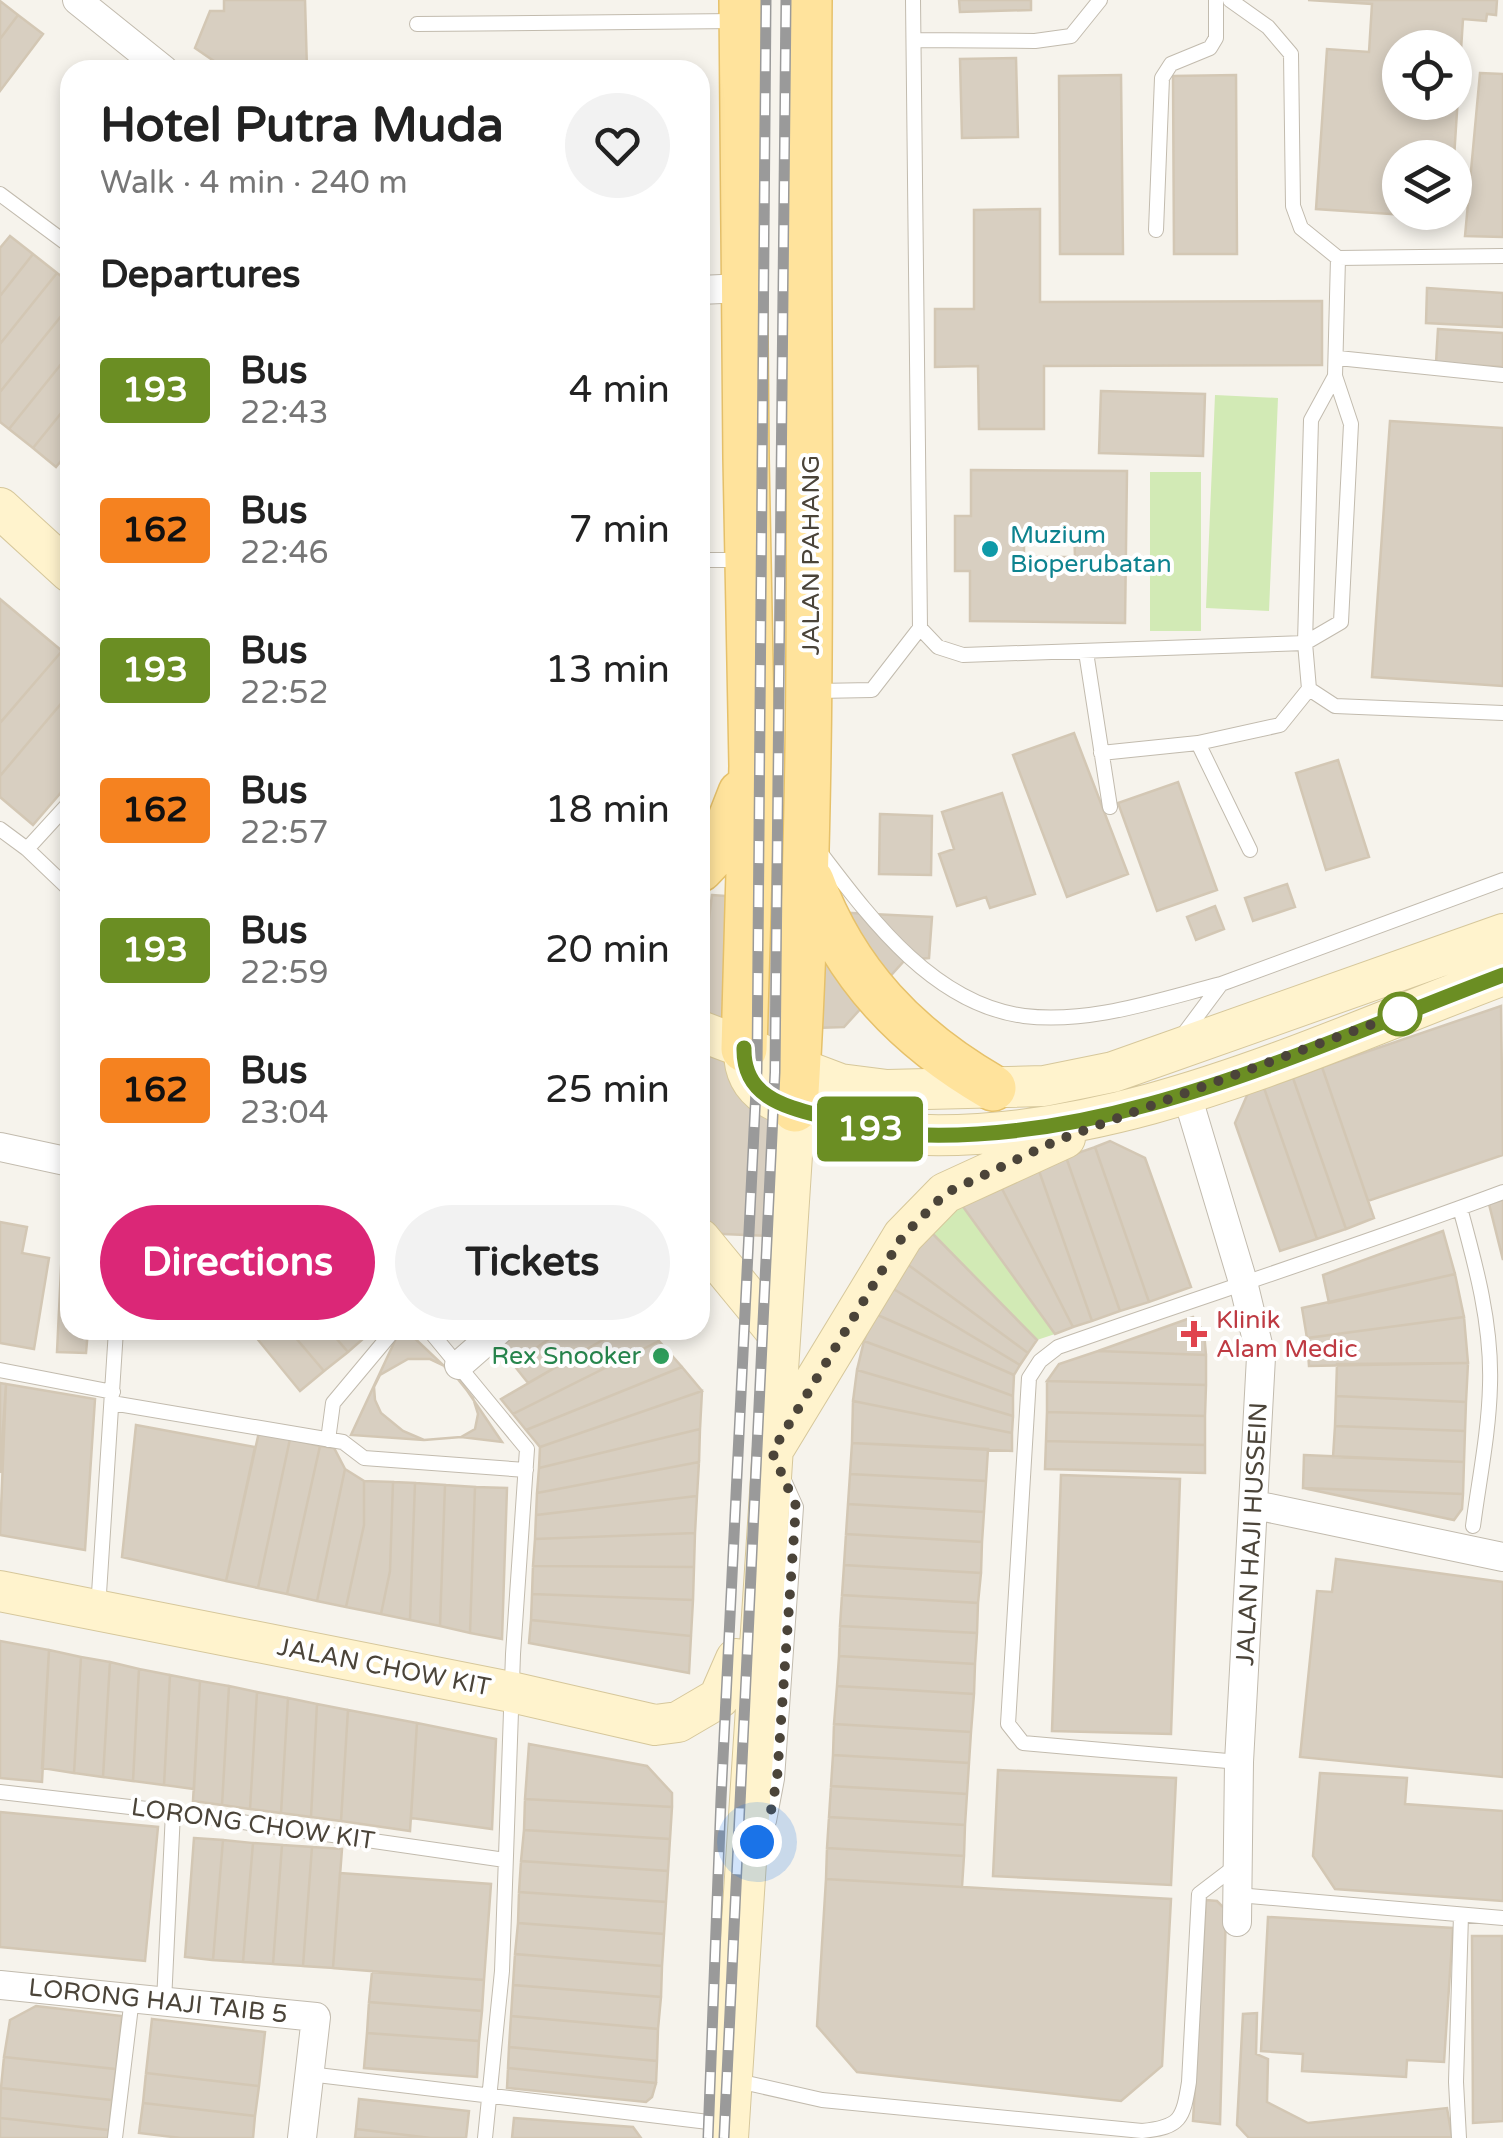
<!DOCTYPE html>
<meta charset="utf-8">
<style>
:root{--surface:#fff;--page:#f2f2f2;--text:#222;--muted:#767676;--accent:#db2777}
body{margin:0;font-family:"Varela Round",sans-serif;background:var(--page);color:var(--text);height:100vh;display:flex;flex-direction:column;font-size:38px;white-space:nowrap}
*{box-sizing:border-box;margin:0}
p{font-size:32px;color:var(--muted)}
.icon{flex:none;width:55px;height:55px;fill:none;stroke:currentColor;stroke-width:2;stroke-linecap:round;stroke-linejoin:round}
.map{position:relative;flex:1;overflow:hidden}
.side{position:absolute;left:60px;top:60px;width:650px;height:1280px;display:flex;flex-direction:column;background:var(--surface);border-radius:30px;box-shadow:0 5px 15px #0003}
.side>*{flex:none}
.badge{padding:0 20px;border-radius:8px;font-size:35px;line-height:65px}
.buttons{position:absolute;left:1382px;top:30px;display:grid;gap:20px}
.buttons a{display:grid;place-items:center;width:90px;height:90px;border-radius:50%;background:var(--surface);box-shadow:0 5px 15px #0003;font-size:50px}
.you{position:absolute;width:50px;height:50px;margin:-25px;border:8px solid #fff;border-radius:50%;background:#1a73e8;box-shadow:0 0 0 15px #1a73e833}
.map>.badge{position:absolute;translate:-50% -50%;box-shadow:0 0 0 5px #fff}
h2{padding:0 40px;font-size:38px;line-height:90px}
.round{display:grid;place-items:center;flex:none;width:105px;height:105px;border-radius:52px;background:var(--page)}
.headline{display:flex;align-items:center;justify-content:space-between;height:170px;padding:0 40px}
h1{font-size:48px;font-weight:700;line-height:75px}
.action{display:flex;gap:20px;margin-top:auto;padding:20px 40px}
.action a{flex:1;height:115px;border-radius:60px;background:var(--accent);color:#fff;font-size:40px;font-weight:700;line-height:115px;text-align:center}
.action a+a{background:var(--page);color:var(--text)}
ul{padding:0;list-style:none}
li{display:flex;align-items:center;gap:30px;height:140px;padding:0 40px}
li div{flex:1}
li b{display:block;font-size:38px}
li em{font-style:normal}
li .badge{min-width:110px;font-weight:700;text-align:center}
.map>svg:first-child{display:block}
</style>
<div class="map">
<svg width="1503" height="2138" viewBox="0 0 1503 2138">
<rect width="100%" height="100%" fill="#f6f3ec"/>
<path fill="#d2eab5" d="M1215 395 1278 398 1269 611 1206 608Z
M1150 472H1201V631H1150Z
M961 1204 1055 1334 1037 1340 930 1231Z"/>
<path fill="#d8cfc1" stroke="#d3c7b4" stroke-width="2.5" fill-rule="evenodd" d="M224 0H305L307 70H227L195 48 210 11H224Z
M959 0H1031V10L960 12Z
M1308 0H1497L1496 15 1487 14 1486 21 1463 19 1454 158H1400V212H1450V218L1316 209 1327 49 1369 52 1372 4ZM1400 48H1455V102H1400Z
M0 1 18 15 0 39Z
M18 15 43 34 0 91V39Z
M1016 58 1018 137 962 138 960 59Z
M1480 73 1503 74V237L1465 236Z
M1121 75 1123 254H1060L1059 76Z
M1236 75 1237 254H1174L1173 76Z
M1040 209V302L1322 301V365L1044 366V429H979L978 366 935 367V309H974V210Z
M10 236 33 254 0 296V248Z
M33 254 57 273 0 344V296Z
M57 273 70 283V305L0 392V344Z
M1427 288 1503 293V327L1426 323Z
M70 305V353L9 429 0 422V392Z
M1438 329 1503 333V367L1436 363Z
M70 353V402L33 448 9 429Z
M1101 391 1205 394 1203 456 1099 453Z
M70 402V450L56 467 33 448Z
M1390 421 1503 428V686L1372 677Z
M971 470 1127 471 1125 623 970 621V571H955V516H971ZM1024 529H1074L1075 557H1024Z
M0 599 62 651 0 723Z
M62 651 70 658V693L0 776V723Z
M70 693V782L33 825 0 797V776Z
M1074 733 1128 874 1067 897 1013 755Z
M1338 760 1369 857 1326 870 1296 773Z
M1178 782 1217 890 1157 911 1118 803Z
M1002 793 1035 894 990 908 986 897 957 906 939 854 954 849 942 812Z
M880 814 932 816 931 875 879 874Z
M1287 884 1295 907 1253 921 1245 898Z
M712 895 810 902 811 911 932 917 929 958 905 960 844 1027 815 1028 791 1237 700 1233V987Z
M1215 906 1224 929 1196 940 1187 917Z
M1501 1006 1503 1155 1368 1201 1322 1067Z
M1322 1067 1374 1218 1346 1229 1293 1078Z
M1293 1078 1346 1229 1317 1239 1264 1088Z
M1264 1088 1317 1239 1280 1251 1235 1123 1248 1093Z
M1110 1141 1145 1158 1191 1287 1149 1302 1095 1147Z
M1095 1147 1149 1302 1120 1311 1066 1157Z
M1066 1157 1120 1311 1092 1321 1038 1168Z
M1038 1168 1092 1321 1073 1327 999 1183Z
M999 1183 1073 1327 1055 1334 961 1204Z
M1503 1200V1260L1489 1204Z
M64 1207 70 1208V1330H88L86 1353 57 1352Z
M0 1222 27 1227 22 1253 49 1258 34 1349 0 1343Z
M930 1231 1037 1340 1028 1353 903 1261Z
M1443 1231 1455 1274 1329 1303 1323 1275Z
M903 1261 1028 1353 1020 1365 887 1285Z
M1455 1274 1464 1317 1307 1338 1302 1308Z
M887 1285 1020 1365 1014 1375 873 1313Z
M873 1313 1014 1375 1013 1396 864 1341Z
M1193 1317 1204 1332 1206 1355 1098 1351Z
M1464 1317 1468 1363 1309 1366 1307 1338Z
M250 1330H289L324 1371 300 1391Z
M289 1330H329L348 1352 324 1371Z
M329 1330H369L371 1332 348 1352Z
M400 1330H406L462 1383 502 1442 461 1437 424 1440 351 1435Z
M518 1330H562L513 1364 499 1346Z
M562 1330H620L528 1383 513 1364Z
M620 1330H651L659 1341 513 1414 501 1399Z
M659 1341 682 1367 526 1430 513 1414Z
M864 1341 1013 1396V1416L857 1370Z
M1098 1351 1206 1355V1385L1047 1381 1059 1364Z
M408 1359H430L449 1368 473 1398 478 1414 475 1429 461 1437 424 1440 403 1431 381 1413 375 1400 374 1387 380 1375Z
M1468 1363 1466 1402 1336 1396 1337 1364Z
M682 1367 702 1391 540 1447 526 1430Z
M857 1370 1013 1416 1012 1433 853 1401Z
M1047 1381 1206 1385 1205 1416 1047 1412Z
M0 1383 6 1384 0 1473Z
M6 1384 95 1399 85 1550 0 1535Z
M702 1391 700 1429 539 1468 540 1447Z
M1336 1396 1466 1402 1465 1431 1335 1426Z
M853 1401 1012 1433V1451L852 1443Z
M1047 1412 1205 1416V1445L1046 1441Z
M136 1425 255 1447 226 1581 122 1557Z
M1335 1426 1465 1431 1464 1462 1333 1457Z
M700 1429 699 1462 537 1493 539 1468Z
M259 1432 290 1439 258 1588 226 1581Z
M290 1439 320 1446 287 1594 258 1588Z
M1046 1441 1205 1445V1473L1045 1469Z
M852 1443 988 1449 986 1481 850 1474Z
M320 1446 334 1448 345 1469 317 1601 287 1594Z
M1304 1455 1464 1462 1463 1494 1303 1488Z
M699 1462 697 1496 536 1515 537 1493Z
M345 1469 364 1481V1525L346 1607 317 1601Z
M850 1474 986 1481 984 1512 848 1504Z
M1061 1475 1180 1479 1171 1734 1052 1731Z
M364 1481 393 1482 390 1571 381 1614 346 1607 364 1525Z
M393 1482 415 1483 410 1620 381 1614 390 1571Z
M415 1483 445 1485 440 1626 410 1620Z
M445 1485 475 1487 470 1633 440 1626Z
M475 1487 507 1488 502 1639 470 1633Z
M1303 1488 1463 1494 1462 1509 1454 1520Z
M697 1496 695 1533 535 1539 536 1515Z
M848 1504 984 1512 982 1542 846 1534Z
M695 1533 694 1567 533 1566 535 1539Z
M846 1534 982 1542 981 1573 844 1565Z
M1336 1559 1503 1582V1777L1300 1757 1317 1591 1332 1592Z
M844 1565 981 1573 978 1603 842 1595Z
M533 1566 694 1567 693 1600 532 1594Z
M532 1594 693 1600 691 1636 531 1620Z
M842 1595 978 1603 977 1633 840 1626Z
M531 1620 691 1636 689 1673 529 1643Z
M840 1626 977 1633 975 1664 839 1656Z
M0 1641 49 1650 42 1782 0 1778Z
M49 1650 81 1657 74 1773 42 1768Z
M839 1656 975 1664 974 1694 837 1686Z
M81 1657 110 1662 103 1777 74 1773Z
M110 1662 139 1669 133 1781 103 1777Z
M139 1669 170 1675 164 1785 133 1781Z
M170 1675 200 1681 194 1789 164 1785Z
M200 1681 229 1686 222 1805 193 1801Z
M229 1686 257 1692 250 1809 222 1805Z
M837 1686 974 1694 971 1732 834 1724Z
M257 1692 288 1698 281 1813 250 1809Z
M288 1698 317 1704 311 1817 281 1813Z
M317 1704 348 1710 341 1821 311 1817Z
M348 1710 417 1723 410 1831 341 1821Z
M417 1723 496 1739 492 1829 411 1818Z
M834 1724 971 1732 969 1763 833 1755Z
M529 1744 647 1766 672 1793V1807L525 1799Z
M833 1755 969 1763 967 1794 831 1786Z
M998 1770 1176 1778 1171 1885 993 1876Z
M1320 1773 1407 1778 1405 1804 1503 1811V1901L1335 1889 1313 1856Z
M831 1786 967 1794 965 1825 829 1817Z
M525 1799 672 1807 670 1839 524 1830Z
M0 1812 158 1827 145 1961 0 1947Z
M829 1817 965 1825 964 1856 827 1848Z
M524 1830 670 1839 668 1871 521 1861Z
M194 1838 223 1840 213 1960 185 1957Z
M223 1840 253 1843 243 1962 213 1960Z
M253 1843 282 1845 273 1964 243 1962Z
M282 1845 312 1847 303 1966 273 1964Z
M312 1847 342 1849 333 1968 303 1966Z
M827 1848 964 1856 962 1887 826 1879Z
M521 1861 668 1871 666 1902 519 1892Z
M340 1873 491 1884 484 1980 333 1968Z
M826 1879 1171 1899 1162 2066 1121 2101 857 2072 817 2026Z
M519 1892 666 1902 664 1934 518 1923Z
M1206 1900 1217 1901 1226 1910 1220 2124 1193 2121Z
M1268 1917 1453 1928 1444 2062 1407 2060 1406 2077 1302 2071 1303 2054 1261 2051Z
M518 1923 664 1934 662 1966 515 1954Z
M1472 1936H1502L1503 2121 1473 2123Z
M515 1954 662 1966 661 1997 513 1985Z
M372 1972 484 1980 482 2011 369 2002Z
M513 1985 661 1997 658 2029 511 2016Z
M369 2002 482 2011 479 2041 367 2033Z
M36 2006 122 2016 116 2069 4 2057 10 2020Z
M1257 2013 1256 2054 1268 2059 1267 2102 1308 2123 1447 2108 1452 2137 1249 2138 1237 2125 1243 2014Z
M511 2016 658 2029 657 2061 509 2047Z
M152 2019 265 2032 259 2086 146 2073Z
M367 2033 479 2041 477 2077 364 2068Z
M509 2047 657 2061 656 2083 508 2068Z
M4 2057 116 2069 112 2100 1 2088Z
M508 2068 656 2083 652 2097 646 2102 507 2088Z
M146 2073 259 2086 255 2116 143 2103Z
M1 2088 112 2100 109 2130 0 2118Z
M359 2099 469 2111 466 2138H431L356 2129Z
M143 2103 255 2116 253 2138H181L139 2133Z
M0 2118 109 2130 108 2138H0Z
M514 2118 633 2127 641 2138H512Z
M356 2129 431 2138H355Z"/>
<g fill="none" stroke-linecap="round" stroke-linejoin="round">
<defs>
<path id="lane" d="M1230 0 1268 27 1291 54 1293 206 1301 228 1338 258 1503 256
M417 24 736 21
M914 40 1035 41 1071 36 1100 0
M0 194 70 246
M1156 230 1162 78 1171 64 1210 48 1216 38V0
M1338 358 1503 375
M700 560H742
M920 628 938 647 963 655 1305 643 1341 622 1351 424 1335 376
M1086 652 1110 807
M1309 689 1335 706 1503 713
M817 691 872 690 920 628 913 0
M1101 753 1198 743
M0 829 27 849 70 890
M27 849 70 802
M1250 850 1198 743 1280 725 1309 689 1305 643 1311 420 1335 376 1338 258
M819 851C870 918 933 1004 1024 1016 1090 1024 1158 1000 1221 984
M1183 1035 1221 984 1503 880
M1460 1208C1476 1266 1492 1325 1490 1385 1489 1432 1479 1480 1473 1526
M429 1330 527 1449 513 1654 502 1971 485 2138
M0 1370 113 1392
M112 1403 343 1442 364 1458 526 1470
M328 1440 333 1403 394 1330
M98 1609 116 1330
M1239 1762 1023 1743 1008 1724 1029 1378 1040 1361 1058 1347C1206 1295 1356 1247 1503 1192
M0 1792 173 1812 505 1860
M760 1838 769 1821 777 1779 796 1507 782 1476
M1238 1895 1503 1918
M164 2002 173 1812
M309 2074 725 2124
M738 2081 822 2100 1142 2131C1181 2127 1183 2119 1189 2082L1199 1894 1237 1865
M115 2138 132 1998
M1459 2138 1456 2082 1461 1915"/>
<path id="street" d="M77 0 164 70
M700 290 743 288
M1187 1095 1243 1282 1261 1357 1239 1762 1237 1922
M0 1147 70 1162
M459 1365 499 1330
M1255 1505 1503 1557
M0 1985 316 2017 302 2138"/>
<path id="secondary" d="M0 508 70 572
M700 1031 840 1084 887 1090 1044 1086 1113 1072 1503 934
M744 1049C743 1096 783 1106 821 1116 842 1122 866 1131 888 1133 1100 1152 1309 1048 1503 975
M700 1239 779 1335
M776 1445 903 1236 945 1193 1065 1138
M0 1591 511 1692 655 1725 678 1722 719 1698 736 1659
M728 2138 795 1109"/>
<path id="primary" d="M742 0 746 458 752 766 744 1049
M700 869 719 849 741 793
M811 881C845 974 908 1039 993 1088
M795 1109C818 740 806 370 809 0"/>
</defs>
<use href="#lane" stroke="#c2bbae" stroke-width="16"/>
<use href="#street" stroke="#c2bbae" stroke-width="30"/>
<use href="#secondary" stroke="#d6c79b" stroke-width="42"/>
<use href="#primary" stroke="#e6c16a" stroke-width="48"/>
<use href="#lane" stroke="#fff" stroke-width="14"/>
<use href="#street" stroke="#fff" stroke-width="28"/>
<use href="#secondary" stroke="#fff3cd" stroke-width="40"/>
<use href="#primary" stroke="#ffe39c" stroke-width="45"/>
<defs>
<path id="rail" d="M708 2138 721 1799 757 1070 766 0
M724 2138 775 1072 786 0"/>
</defs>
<use href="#rail" stroke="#9a9a9a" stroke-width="11"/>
<use href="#rail" stroke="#fff" stroke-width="8" stroke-dasharray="22" stroke-linecap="butt"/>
</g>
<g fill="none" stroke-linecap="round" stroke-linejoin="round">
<defs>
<path id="line" d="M744 1048C743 1096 783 1106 821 1116 842 1122 866 1131 888 1133 1100 1152 1309 1048 1503 975"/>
</defs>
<use href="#line" stroke="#fff" stroke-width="22"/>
<use href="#line" stroke="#6b8e23" stroke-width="15"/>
<path stroke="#4b4439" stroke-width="10" stroke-dasharray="0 18" d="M757 1842 769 1821 777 1779 796 1506 772 1452 903 1236 946 1193 1058 1140 1400 1014"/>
</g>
<circle fill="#0f9aa8" stroke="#fff" stroke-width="4" cx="990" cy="549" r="10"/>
<circle fill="#fff" stroke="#6b8e23" stroke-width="5" cx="1400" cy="1014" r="20"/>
<path fill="#e0444e" stroke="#fff" stroke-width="4" d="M1189 1319h10v10h10v10h-10v10h-10v-10h-10v-10h10z"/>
<circle fill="#2e9e5b" stroke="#fff" stroke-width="4" cx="661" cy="1356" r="10"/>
<g text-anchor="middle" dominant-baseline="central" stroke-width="8" stroke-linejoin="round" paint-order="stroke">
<g font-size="25" fill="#0d838f" stroke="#fff" text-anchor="start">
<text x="1010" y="535">Muzium<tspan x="1010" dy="29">Bioperubatan</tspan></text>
</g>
<g font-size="25" fill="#4b4439" stroke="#fff">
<text transform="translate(811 555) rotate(-90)">JALAN PAHANG</text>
<text transform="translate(1252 1534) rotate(-87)">JALAN HAJI HUSSEIN</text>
<text transform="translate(384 1667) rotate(11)">JALAN CHOW KIT</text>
<text transform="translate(253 1824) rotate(8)">LORONG CHOW KIT</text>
<text transform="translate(158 2001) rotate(6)">LORONG HAJI TAIB 5</text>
</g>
<g font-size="25" fill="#be3a42" stroke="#fff" text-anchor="start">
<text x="1216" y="1320">Klinik<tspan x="1216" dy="29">Alam Medic</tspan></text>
</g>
<g font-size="25" fill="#27864d" stroke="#fff" text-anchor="end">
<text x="641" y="1356">Rex Snooker</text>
</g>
</g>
</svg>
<div class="buttons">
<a><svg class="icon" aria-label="locate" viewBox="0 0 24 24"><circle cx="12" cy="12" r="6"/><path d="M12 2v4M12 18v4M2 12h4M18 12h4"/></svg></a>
<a><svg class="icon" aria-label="layers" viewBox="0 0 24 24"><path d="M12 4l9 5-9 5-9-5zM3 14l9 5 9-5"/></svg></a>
</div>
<div class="you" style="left:757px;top:1842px"></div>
<b class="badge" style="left:870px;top:1129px;background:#6b8e23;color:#fff">193</b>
<section class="side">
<div class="headline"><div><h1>Hotel Putra Muda</h1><p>Walk · 4 min · 240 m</p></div><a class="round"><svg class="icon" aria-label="heart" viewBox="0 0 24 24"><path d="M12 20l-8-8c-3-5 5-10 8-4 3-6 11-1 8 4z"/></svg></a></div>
<h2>Departures</h2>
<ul>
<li><span class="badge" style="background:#6b8e23;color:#fff">193</span><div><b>Bus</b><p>22:43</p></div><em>4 min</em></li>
<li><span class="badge" style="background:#f58220;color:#111">162</span><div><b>Bus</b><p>22:46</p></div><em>7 min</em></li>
<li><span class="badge" style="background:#6b8e23;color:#fff">193</span><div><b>Bus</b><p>22:52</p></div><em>13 min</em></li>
<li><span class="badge" style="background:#f58220;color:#111">162</span><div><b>Bus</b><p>22:57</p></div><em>18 min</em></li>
<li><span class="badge" style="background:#6b8e23;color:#fff">193</span><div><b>Bus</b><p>22:59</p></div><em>20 min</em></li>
<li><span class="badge" style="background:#f58220;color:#111">162</span><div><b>Bus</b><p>23:04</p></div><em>25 min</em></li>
</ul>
<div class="action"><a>Directions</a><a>Tickets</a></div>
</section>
</div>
